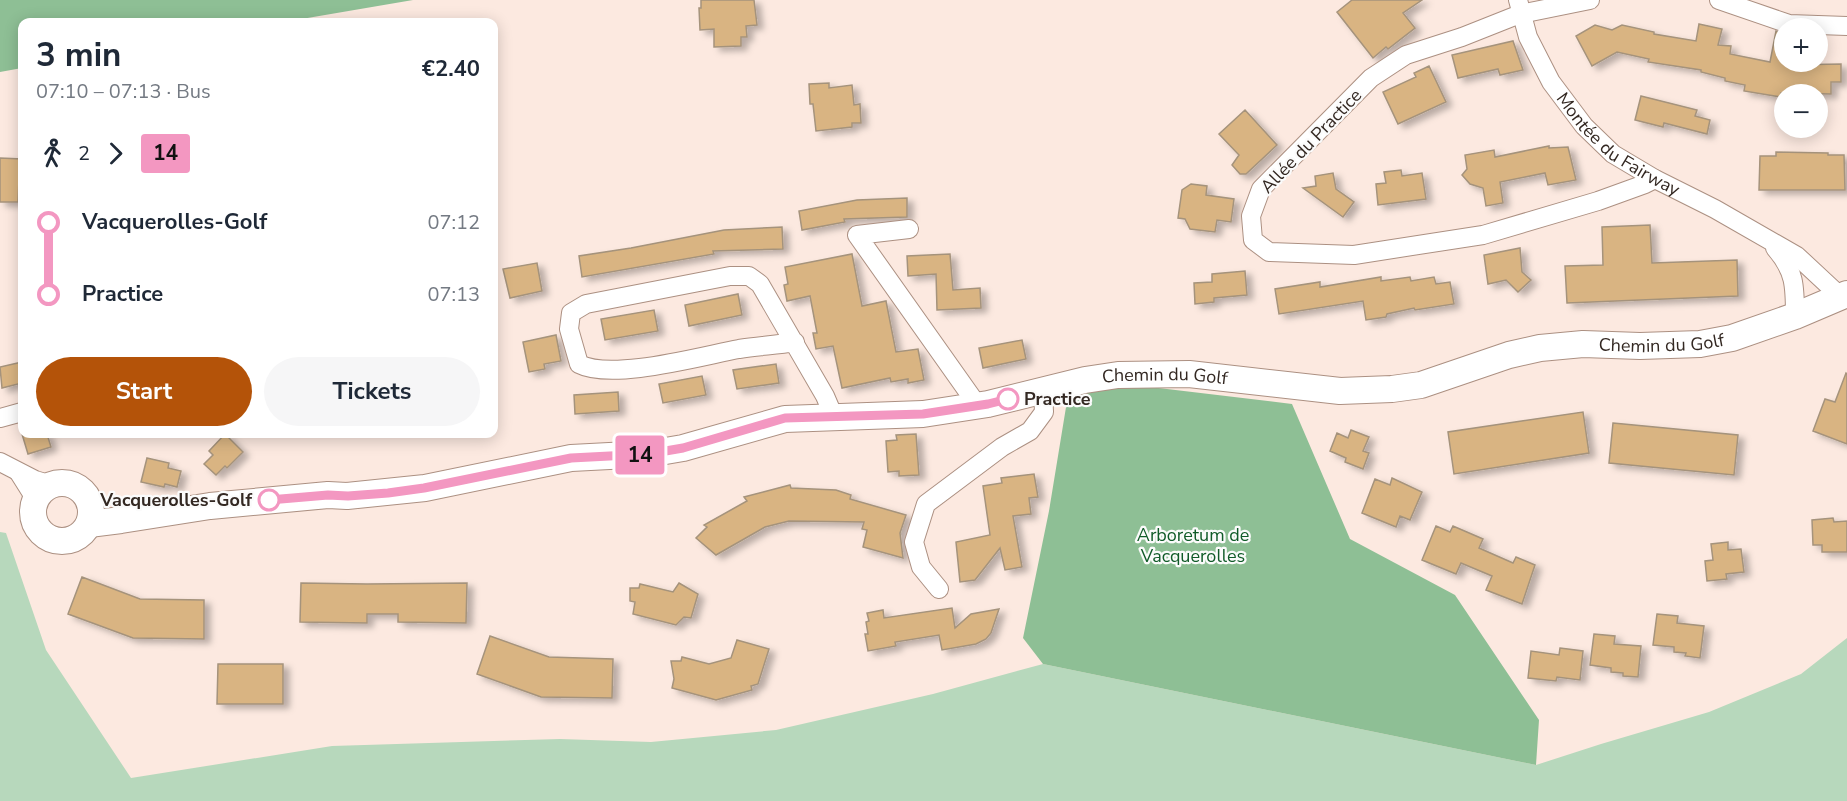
<!DOCTYPE html>
<meta charset="utf-8">
<style>
:root{--surface:#fff;--page:#f6f6f7;--text:#1f2937;--muted:#747a83;--accent:#b45309}
body{margin:0;font-family:"Nunito Sans",sans-serif;background:var(--page);color:var(--text);height:100vh;display:flex;flex-direction:column;font-size:22px;white-space:nowrap}
*{box-sizing:border-box;margin:0}
p{font-size:20px;color:var(--muted)}
.icon{flex:none;width:33px;height:33px;fill:none;stroke:currentColor;stroke-width:2;stroke-linecap:round;stroke-linejoin:round}
.map{position:relative;flex:1;overflow:hidden}
.panel{position:absolute;left:18px;top:18px;width:480px;height:420px;display:flex;flex-direction:column;background:var(--surface);border-radius:12px;box-shadow:0 3px 15px #0003}
.panel>*{flex:none}
.badge{padding:0 12px;border-radius:4px;font-size:21px;line-height:39px}
.controls{position:absolute;left:1774px;top:18px;display:grid;gap:12px}
.controls a{display:grid;place-items:center;width:54px;height:54px;border-radius:50%;background:var(--surface);box-shadow:0 3px 15px #0003;font-size:30px}
.map>.badge{position:absolute;translate:-50% -50%;box-shadow:0 0 0 3px #fff}
.legs{display:flex;align-items:center;gap:9px;height:66px;padding:0 18px;font-size:20px}
.legs p{margin-inline-start:auto}
.headline{display:flex;align-items:center;justify-content:space-between;height:102px;padding:0 18px}
h1{font-size:33px;font-weight:700;line-height:45px}
.action{display:flex;gap:12px;margin-top:auto;padding:12px 18px}
.action a{flex:1;height:69px;border-radius:36px;background:var(--accent);color:#fff;font-size:24px;font-weight:700;line-height:69px;text-align:center}
.action a+a{background:var(--page);color:var(--text)}
ul{padding:0 18px;list-style:none}
li{display:flex;align-items:center;gap:21px;height:72px;font-size:22px}
li i{display:grid;place-items:center;width:9px;height:100%;margin:0 8px;background:currentColor}
li i::after{content:'';width:15px;height:15px;margin:-8px;border:4px solid;border-radius:50%;background:var(--surface)}
li p{margin-inline-start:auto}
li:first-child i{background:linear-gradient(#0000 50%,currentColor 0)}
li:last-child i{background:linear-gradient(currentColor 50%,#0000 0)}
.map>svg:first-child{display:block}
</style>
<div class="map">
<svg width="1847" height="801" viewBox="0 0 1847 801">
<defs>
<filter id="shadow"><feDropShadow dx="6" dy="4" stdDeviation="3" flood-color="#0004"/></filter>
</defs>
<rect width="100%" height="100%" fill="#fce9e0"/>
<path fill="#b7d8bc" d="M0 532 6 533 46 650 131 778 332 746 560 739 651 742 776 730 933 694 1043 664 1536 765 1601 744 1709 712 1801 674 1847 638V801H0Z"/>
<path fill="#8ebf95" d="M0 0H413L284 22H22V68L0 72Z
M1125 384 1292 404 1350 539 1455 595 1539 720 1536 765 1043 664 1023 638 1049 511 1068 395Z"/>
<path fill="#d9b482" stroke="#a5937c" stroke-width="1.5" filter="url(#shadow)" d="M701 0H754L757 25 746 26 747 37H741V46L714 47V29L700 30 699 8H701Z
M1352 0H1422L1403 13 1415 28 1388 49 1386 47 1373 58 1337 12Z
M1699 24 1722 29 1718 45 1731 46 1730 54 1770 62 1776 31 1785 35 1786 65 1841 64V82H1831V94L1781 93V97L1744 91 1745 85 1725 81V78L1701 72V70L1648 62 1649 59 1617 52 1592 66 1576 36 1595 25 1612 30 1622 25 1654 32V34L1696 41Z
M1513 41 1523 70 1500 75 1498 69 1458 78 1452 55Z
M1429 66 1446 102 1398 124 1383 92 1416 77 1414 73Z
M829 83V88L852 85 854 105 860 104 861 123H852V127L816 131 813 104H810L809 84Z
M1641 96 1697 110 1695 116 1710 120 1707 134 1664 123 1663 127 1635 120Z
M1245 110 1277 145 1246 174H1240L1232 165 1239 155 1219 134Z
M1549 146V148L1568 147 1576 180 1548 185 1545 173 1500 182 1503 203 1486 206 1483 188 1470 184 1462 175 1467 169 1465 155 1494 150 1495 157Z
M1776 152 1828 153V155H1844L1845 190H1759L1760 156H1776Z
M0 158 22 159V179H19L18 202H0Z
M1401 170 1402 176 1422 173 1426 199 1378 205 1376 184 1386 183 1384 172Z
M1333 173 1336 189 1354 202 1343 217 1303 188 1316 186 1315 176Z
M1191 184 1207 186 1206 195 1234 199 1231 222 1217 220 1215 232 1190 229 1185 219 1178 218 1182 190Z
M907 198V217L844 219 845 222 802 230 799 211 857 200Z
M1650 225 1652 263 1737 260 1738 296 1567 303 1565 266 1603 265 1602 227Z
M782 227 783 249 713 251 714 254 582 277 579 256 631 248 724 230Z
M1520 248 1522 272 1531 280 1518 292 1506 280 1488 284 1484 255Z
M852 254 862 306 886 301 896 352 918 349 924 380 908 383V379L891 382 890 378 842 388 833 346 816 349 813 333H817L810 296 787 301 784 285 788 284 785 267Z
M950 254 953 290 980 288 981 308 937 310 936 274 908 276 907 256Z
M537 263 542 291 510 298 503 269Z
M1245 271 1247 295 1214 298V302L1195 304 1194 283 1212 282V274Z
M1381 277V281L1410 277 1411 281 1434 277 1436 284 1450 282 1454 304 1415 310 1414 308 1387 314 1386 317 1366 320 1363 301 1279 314 1275 289 1320 282V287Z
M738 294 742 315 689 326 685 305Z
M654 310 658 331 605 340 601 319Z
M556 335 561 361 544 364 545 369 529 372 523 342Z
M1022 340 1026 359 983 368 979 348Z
M22 362V383L2 388 0 367Z
M776 364 779 383 737 389 733 370Z
M1846 373 1847 374V444L1813 431 1825 399 1835 402Z
M702 376 706 395 663 403 659 384Z
M618 392 619 411 575 414 574 395Z
M1583 412 1589 453 1454 474 1448 432Z
M1613 423 1738 435 1734 475 1609 463Z
M1351 430 1369 437 1363 451 1369 453 1363 469 1345 462 1346 458 1330 451 1337 433 1348 438Z
M22 434H47L51 447 28 454Z
M225 434 243 452 227 468 225 466 216 475 204 464 213 455 209 451Z
M916 434 919 475 899 476V471L888 472 886 441 897 440 896 435Z
M147 458 169 463 168 468 181 471 177 487 165 484 164 487 141 482Z
M1034 474 1038 497 1029 498 1031 514 1013 516 1022 567 1005 570 1000 548 975 580 960 582 956 542 990 535 983 486 1002 483 1001 478Z
M1392 478 1422 492 1410 520 1400 516 1396 527 1362 513 1375 479 1390 485Z
M790 485 791 488 836 490 851 495 850 499 906 515 900 533 903 558 863 547 867 530 862 529 864 522 789 521 765 527 716 555 696 538 707 527 704 525 747 501 744 497Z
M1833 518 1834 522 1847 521V552H1822V545H1813L1812 520Z
M1436 526 1450 532 1453 526 1483 539 1479 548 1513 563 1516 557 1535 565 1522 604 1486 590 1492 576 1461 563 1456 574 1422 560Z
M1728 542V550L1741 549 1744 572 1726 574 1727 579 1707 581 1705 561 1713 560 1711 544Z
M82 577 140 599 204 600V639L133 638 68 614Z
M301 583 367 584 467 583 466 623 398 622V614H367V623L300 622Z
M679 583 698 594 691 618 684 617 676 625 633 614 635 602 630 601V588H639L640 584 673 592Z
M952 608 955 628 971 614 999 609 991 633 986 639 976 644 942 650 939 635 895 642 896 646 868 651 865 634H868L866 622 869 621 867 613 883 610 884 618Z
M1657 614 1678 616 1677 623 1704 626 1700 658 1685 656 1686 653 1674 652V647L1653 645Z
M1594 634 1615 636 1614 644 1641 646 1638 677 1623 676V673L1611 672V668L1590 665Z
M490 636 549 657 613 659 612 698 541 697 477 674Z
M737 640 769 649 758 684 751 686 752 690 716 700 672 688 674 679 671 661H681L682 657 709 664 731 658Z
M1560 648 1583 651 1580 680 1557 677 1556 681 1528 678 1531 651 1559 655Z
M218 664H283V704H217Z"/>
<g fill="none" stroke-linecap="round" stroke-linejoin="round">
<defs>
<g id="street">
<path id="s1" d="M1518 0 1528 37 1551 82 1584 126 1613 154 1655 179 1715 209 1797 256 1841 297"/>
<path d="M1590 0 1520 14 1462 37 1406 55 1371 78 1261 189 1251 216 1253 240 1269 252 1354 255 1483 235 1598 201 1645 184 1655 179"/>
<path d="M1719 0 1789 24 1847 26"/>
<path d="M909 229 857 235 978 406"/>
<path d="M1775 248C1795 271 1795 286 1795 316"/>
<path d="M795 342C776 345 758 346 739 349 701 356 612 381 579 364L569 329 571 313 586 304 730 276H749L760 284 825 396 834 417"/>
<path d="M0 418 22 412"/>
<path d="M0 462 35 480 52 485"/>
<path d="M19 473 36 500"/>
<path d="M939 589 921 567 914 542 926 504 1002 447 1030 431 1044 412 1043 390"/>
</g>
<g id="secondary">
<circle cx="62" cy="512" r="29"/>
<path id="s2" d="M89 524 121 520 210 506 328 495 347 496 425 488 571 458 648 454 683 448 785 419 923 414 988 404 1085 380 1118 375 1189 374 1340 391 1392 389 1421 385 1509 355 1540 348 1583 344 1640 346 1700 344 1732 338 1795 316 1847 294"/>
</g>
</defs>
<use href="#street" stroke="#ac9082" stroke-width="20"/>
<use href="#secondary" stroke="#ac9082" stroke-width="28"/>
<use href="#street" stroke="#fff" stroke-width="18"/>
<use href="#secondary" stroke="#fff" stroke-width="26"/>
</g>
<g fill="none" stroke-linecap="round" stroke-linejoin="round">
<defs>
<path id="line-1" d="M269 500 328 495 348 496 388 493 424 488 571 458 648 454 683 448 785 418 923 414 988 404 1008 399"/>
</defs>
<use href="#line-1" stroke="#fff" stroke-width="14"/>
<use href="#line-1" stroke="#f397c1" stroke-width="9"/>
</g>
<g fill="#fff" stroke="#f397c1" stroke-width="3">
<circle cx="1008" cy="399" r="10"/>
<circle cx="269" cy="500" r="10"/>
</g>
<g text-anchor="middle" dominant-baseline="central" stroke-width="4.5" stroke-linejoin="round" paint-order="stroke">
<g font-size="18" fill="#332822" stroke="#fbfbfb">
<text transform="translate(1311 141) rotate(-46)">Allée du Practice</text>
<text stroke="none"><textPath href="#s1" startOffset="182">Montée du Fairway</textPath></text>
<text stroke="none"><textPath href="#s2" startOffset="1594">Chemin du Golf</textPath></text>
<text stroke="none"><textPath href="#s2" startOffset="1090">Chemin du Golf</textPath></text>
</g>
<g font-size="18" font-weight="bold" fill="#332822" stroke="#fbfbfb" text-anchor="start">
<text x="1024" y="399">Practice</text>
<text x="252" y="500" text-anchor="end">Vacquerolles-Golf</text>
</g>
<g font-size="18" fill="#105b28" stroke="#fbfbfb">
<text x="1193" y="535">Arboretum de<tspan x="1193" dy="21">Vacquerolles</tspan></text>
</g>
</g>
</svg>
<div class="controls">
<a>+</a>
<a>−</a>
</div>
<b class="badge" style="left:640px;top:455px;background:#f397c1;color:#111">14</b>
<section class="panel">
<div class="headline"><div><h1>3 min</h1><p>07:10 – 07:13 · Bus</p></div><b>€2.40</b></div>
<div class="legs"><svg class="icon" aria-label="walk" viewBox="0 0 24 24"><circle cx="13" cy="4" r="2"/><path d="M13 8l-2 6 4 7M11 14l-3 7M7 12l3-4h3l4 4"/></svg>2<svg class="icon" aria-label="forward" viewBox="0 0 24 24"><path d="M9 5l7 7-7 7"/></svg><b class="badge" style="background:#f397c1;color:#111">14</b></div>
<ul>
<li><i style="color:#f397c1"></i><b>Vacquerolles-Golf</b><p>07:12</p></li>
<li><i style="color:#f397c1"></i><b>Practice</b><p>07:13</p></li>
</ul>
<div class="action"><a>Start</a><a>Tickets</a></div>
</section>
</div>
